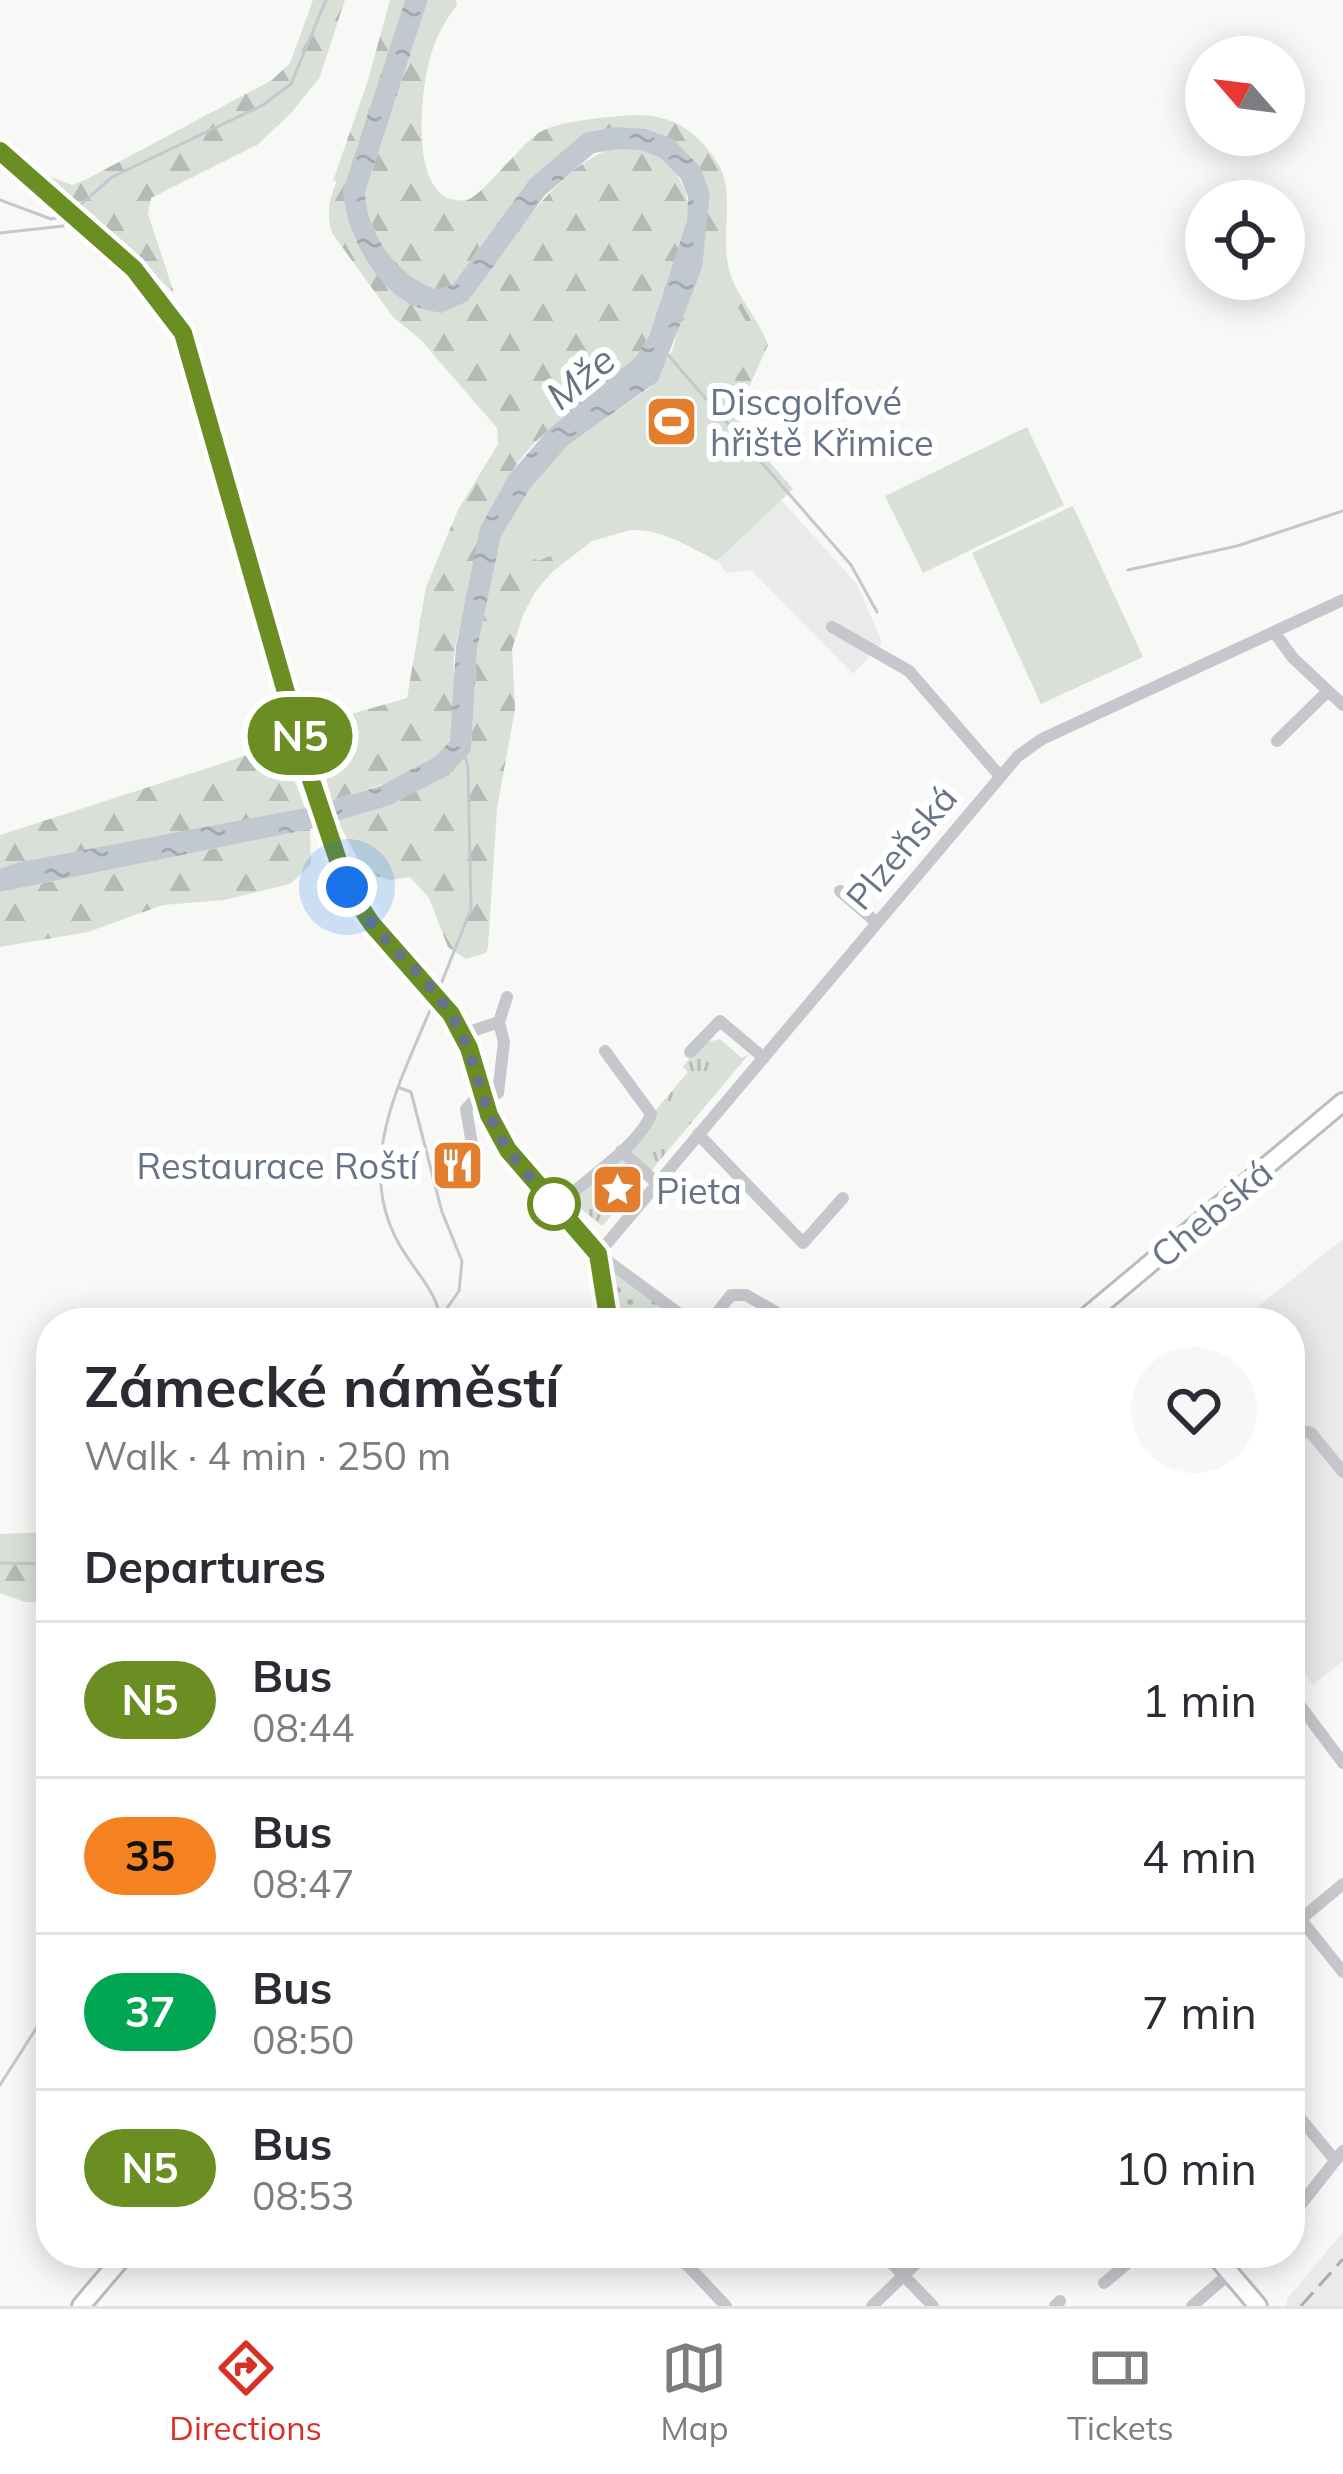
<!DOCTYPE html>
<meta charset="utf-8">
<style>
:root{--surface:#fff;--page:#f7f7f7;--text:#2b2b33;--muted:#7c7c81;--line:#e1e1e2;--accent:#d93025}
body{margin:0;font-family:Mulish,sans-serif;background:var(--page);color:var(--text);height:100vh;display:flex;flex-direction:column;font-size:45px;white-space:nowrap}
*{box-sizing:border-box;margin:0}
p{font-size:39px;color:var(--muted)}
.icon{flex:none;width:66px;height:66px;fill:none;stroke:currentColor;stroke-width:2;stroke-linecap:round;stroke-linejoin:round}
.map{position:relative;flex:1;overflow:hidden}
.drawer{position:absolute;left:36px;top:1308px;width:1269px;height:960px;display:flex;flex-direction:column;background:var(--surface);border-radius:48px;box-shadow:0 6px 30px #0003}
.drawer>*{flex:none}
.badge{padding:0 24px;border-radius:39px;font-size:42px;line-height:78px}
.needle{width:78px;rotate:298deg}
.tools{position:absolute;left:1185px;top:36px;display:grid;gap:24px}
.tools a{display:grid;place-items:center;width:120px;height:120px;border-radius:50%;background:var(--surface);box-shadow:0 6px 30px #0003;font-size:60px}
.you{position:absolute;width:60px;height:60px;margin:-30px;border:9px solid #fff;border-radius:50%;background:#1a73e8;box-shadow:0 0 0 18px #1a73e833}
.map>.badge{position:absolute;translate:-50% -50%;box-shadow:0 0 0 6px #fff}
h2{padding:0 48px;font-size:45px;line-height:108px}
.round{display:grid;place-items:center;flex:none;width:126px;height:126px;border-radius:63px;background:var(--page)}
.head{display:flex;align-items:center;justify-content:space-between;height:204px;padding:0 48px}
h1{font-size:57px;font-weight:700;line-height:90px}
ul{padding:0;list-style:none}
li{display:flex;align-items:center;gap:36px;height:156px;padding:0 48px;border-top:3px solid var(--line)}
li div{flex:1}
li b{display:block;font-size:45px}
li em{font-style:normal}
li .badge{min-width:132px;font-weight:700;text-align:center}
.dock{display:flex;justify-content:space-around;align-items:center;height:168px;border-top:3px solid var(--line);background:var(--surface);font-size:33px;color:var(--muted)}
.dock a{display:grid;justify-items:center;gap:6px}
.dock .on{color:var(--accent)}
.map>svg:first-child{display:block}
</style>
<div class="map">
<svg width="1343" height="2306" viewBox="0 0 1343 2306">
<defs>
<pattern id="grass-tufts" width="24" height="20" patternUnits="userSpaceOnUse" patternTransform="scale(3)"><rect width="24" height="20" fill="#d9e0d8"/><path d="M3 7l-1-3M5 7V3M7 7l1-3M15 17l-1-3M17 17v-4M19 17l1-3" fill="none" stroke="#b4bab5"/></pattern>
<pattern id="forest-firs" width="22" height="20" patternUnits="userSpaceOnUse" patternTransform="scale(3)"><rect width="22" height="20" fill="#d9e0d8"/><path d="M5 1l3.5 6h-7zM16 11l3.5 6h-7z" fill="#b4bab5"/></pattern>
<pattern id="park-dots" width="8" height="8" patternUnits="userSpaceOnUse" patternTransform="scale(3)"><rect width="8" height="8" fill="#d9e0d8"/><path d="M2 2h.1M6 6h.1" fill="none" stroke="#b4bab5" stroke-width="1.8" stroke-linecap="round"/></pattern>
<pattern id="water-ripples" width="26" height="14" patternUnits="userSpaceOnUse" patternTransform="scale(3)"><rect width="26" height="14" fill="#c2c8cf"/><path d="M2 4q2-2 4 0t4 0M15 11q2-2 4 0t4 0" fill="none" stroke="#a1a7ae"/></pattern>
</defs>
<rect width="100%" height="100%" fill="#f8f9f7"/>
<path fill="#e9eaea" d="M781 500 857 584 882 643 853 674 751 570 727 573 717 561Z
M1343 1239V1661L1313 1685 1300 1667 1294 1670 1290 1665V1323H1237Z
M1343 2232V2306H1286L1287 2299Z"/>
<path fill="url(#grass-tufts)" d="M720 1039 742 1058 749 1054 651 1171 630 1151 655 1111 688 1072 683 1067 700 1044Z
M621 1158 644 1178 602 1226 569 1199Z"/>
<path fill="url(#forest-firs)" d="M313 0H345L319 79 291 113 257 145 151 198 148 214 174 293 49 176 72 185 87 179 272 80 290 63Z
M390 0H405L343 190 391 288 468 301C502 255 597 93 668 164 683 181 691 198 687 221 683 249 653 338 636 357 598 400 540 423 510 475 500 491 496 516 490 535 479 572 461 611 455 648 451 675 459 715 450 739 440 769 360 792 332 800L310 719 348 715 407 698 426 587 458 510 498 444 497 428 421 340 393 317 332 233C326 212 329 200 337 181H333L368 80Z
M428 0H456L457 5C444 22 434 40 429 62 421 94 407 209 467 200 479 199 521 144 540 132 554 124 576 121 592 119 640 113 676 109 708 150 716 159 723 170 725 182 731 212 721 244 730 273 738 299 759 319 768 345L741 404 718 401 673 349 710 193 646 129 529 180 454 283 439 290C399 279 367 234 365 193Z
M745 451 717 561 660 531 637 528 592 541 552 572 535 592 523 615 512 649 515 709 497 809 488 947 486 953 466 959 448 947 429 898 410 877 390 880 365 873 338 821 388 806 471 750 477 649 501 536 529 490Z
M254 753C292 761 292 774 305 808L0 869V835Z
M310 829 311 864 290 884 224 900 163 905 88 932 0 947V892Z
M51 1532V1602H25L0 1593V1534Z"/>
<path fill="url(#park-dots)" d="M613 1271 678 1319 681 1323H616Z"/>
<path fill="#d9e0d8" d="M702 268 720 276 755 337C754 356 742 366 734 382 719 415 773 464 793 489L717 561C632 513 624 527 538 561L501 536 529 490 567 446 651 387 673 349Z
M1027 427 1064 505 923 573 885 496Z
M1073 506 1143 657 1041 704 972 553Z"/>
<path fill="url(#water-ripples)" d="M405 0H428L365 193C367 234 399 279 439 290L454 283 529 180 584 133 616 127 646 129 673 139 700 167 710 193 702 268 658 381 567 446 529 490 501 536 477 649 471 750 449 775 388 806 310 829 0 892V869L16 863 305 808 380 786 435 757 450 741 456 646 480 528 509 475 548 430 636 357 649 336 687 221 688 197 681 179 661 158 641 150 617 149 594 153 545 195 468 301 441 313C432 311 421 309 412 305 374 287 345 230 343 190Z"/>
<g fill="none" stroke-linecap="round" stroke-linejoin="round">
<path stroke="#c2c8cf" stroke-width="3" d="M0 200 51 219 61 217
M77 208 112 177 263 105 291 84 326 0
M0 233 63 226 67 220
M667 354 851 565 877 612
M1128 570 1237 546 1343 511
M439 989 471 909 468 767 464 753
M433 1003C402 1079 354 1162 398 1242 412 1269 439 1292 441 1323
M400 1088 411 1092 442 1212 462 1261 459 1291 442 1315
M0 1563 51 1564
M0 2085 51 2005"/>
<defs>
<path id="secondary" d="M0 151 134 269 183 333 312 783 347 887 372 924 451 1014 469 1048 489 1115 508 1150 598 1254 609 1323
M1079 1323 1343 1102
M1213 2253 1258 2306
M81 2306 126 2253"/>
</defs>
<use href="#secondary" stroke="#b9bcc2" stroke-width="22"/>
<path stroke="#c5c7cc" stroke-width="12" d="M832 627 909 671 1000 776
M1274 632 1293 658 1343 705
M1277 741 1328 691
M840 891 877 923
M499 1022 507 997
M463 1034 499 1022
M690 1052 720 1021 764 1058
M498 1093 504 1042 499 1022
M698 1134 803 1243 843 1198
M621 1151 657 1183
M474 1156 466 1109 482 1092
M565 1199C589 1178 641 1143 651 1114L605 1051
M692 1323 598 1254 1018 756 1042 739 1343 600
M709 1323 731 1295H746L795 1323
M1290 1434 1295 1430 1311 1433 1343 1472
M1296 1700 1343 1763
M1290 1906 1343 1972
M1290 1928 1343 1884
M1290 2106 1335 2160
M1290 2218 1343 2151
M676 2253 726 2306
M882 2253 933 2306
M1099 2258 1101 2253
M1104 2283 1140 2253
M872 2306 927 2253
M1055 2306 1060 2301
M1192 2306 1230 2273"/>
<use href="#secondary" stroke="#fff" stroke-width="16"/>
<path stroke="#a7abb3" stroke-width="3" stroke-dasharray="18 9" stroke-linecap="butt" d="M1301 2306 1343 2259"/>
</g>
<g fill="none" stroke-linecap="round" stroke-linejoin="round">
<defs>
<path id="line" d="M0 151 134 269 183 333 312 783 347 887 372 924 451 1014 469 1048 489 1115 508 1150 598 1254 609 1323"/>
</defs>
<use href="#line" stroke="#fff" stroke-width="27"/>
<use href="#line" stroke="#6b8e23" stroke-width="18"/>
<path stroke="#687387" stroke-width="12" stroke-dasharray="0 21.6" d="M347 887C373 937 423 969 452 1016 473 1049 477 1086 492 1120 506 1154 535 1182 559 1209L554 1204"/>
</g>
<defs>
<symbol id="stadium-square" viewBox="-11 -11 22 22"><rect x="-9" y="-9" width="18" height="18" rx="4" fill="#e27e2e" stroke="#fff"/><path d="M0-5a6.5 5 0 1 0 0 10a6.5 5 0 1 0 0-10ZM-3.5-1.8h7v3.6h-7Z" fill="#fff"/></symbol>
<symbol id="restaurant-square" viewBox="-11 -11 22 22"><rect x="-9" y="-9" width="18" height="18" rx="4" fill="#e27e2e" stroke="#fff"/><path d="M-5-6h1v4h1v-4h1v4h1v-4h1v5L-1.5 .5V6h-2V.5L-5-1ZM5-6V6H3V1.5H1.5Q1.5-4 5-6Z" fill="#fff"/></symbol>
<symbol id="sight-square" viewBox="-11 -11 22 22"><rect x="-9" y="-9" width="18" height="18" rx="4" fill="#e27e2e" stroke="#fff"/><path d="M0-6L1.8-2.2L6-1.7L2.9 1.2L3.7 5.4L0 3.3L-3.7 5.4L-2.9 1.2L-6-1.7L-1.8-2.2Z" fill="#fff"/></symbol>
</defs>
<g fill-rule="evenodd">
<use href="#stadium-square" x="642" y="392" width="59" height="59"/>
<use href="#restaurant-square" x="428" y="1136" width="59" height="59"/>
<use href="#sight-square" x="588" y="1160" width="59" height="59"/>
</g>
<circle fill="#fff" stroke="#6b8e23" stroke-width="6" cx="554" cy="1204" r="24"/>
<g text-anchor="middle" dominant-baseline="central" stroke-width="12" stroke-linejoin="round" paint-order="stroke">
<g font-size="36" fill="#687387" stroke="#fff" text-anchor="start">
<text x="710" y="401">Discgolfové<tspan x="710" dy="41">hřiště Křimice</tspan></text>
<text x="418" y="1165" text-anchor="end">Restaurace Roští</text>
<text x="656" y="1190">Pieta</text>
</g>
<g font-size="36" fill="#687387" stroke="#fff">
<text transform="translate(901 847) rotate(-50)">Plzeňská</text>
<text transform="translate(1211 1213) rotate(-40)">Chebská</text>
</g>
<g font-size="39" font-style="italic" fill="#647383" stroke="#fff">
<text transform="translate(580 377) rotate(-39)">Mže</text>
</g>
</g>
</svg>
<div class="tools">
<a><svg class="needle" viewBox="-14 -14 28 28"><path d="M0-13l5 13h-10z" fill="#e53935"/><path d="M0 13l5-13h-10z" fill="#7c7c81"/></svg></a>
<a><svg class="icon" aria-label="locate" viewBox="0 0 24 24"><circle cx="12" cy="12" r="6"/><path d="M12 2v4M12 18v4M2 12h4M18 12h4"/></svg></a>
</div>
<div class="you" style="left:347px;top:887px"></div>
<b class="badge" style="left:300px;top:736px;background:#6b8e23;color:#fff">N5</b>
<section class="drawer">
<div class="head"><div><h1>Zámecké náměstí</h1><p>Walk · 4 min · 250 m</p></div><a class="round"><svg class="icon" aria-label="heart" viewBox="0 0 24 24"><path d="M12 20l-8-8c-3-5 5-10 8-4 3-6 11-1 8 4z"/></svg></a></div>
<h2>Departures</h2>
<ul>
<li><span class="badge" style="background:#6b8e23;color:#fff">N5</span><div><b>Bus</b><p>08:44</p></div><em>1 min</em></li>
<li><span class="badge" style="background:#f58220;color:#111">35</span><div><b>Bus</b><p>08:47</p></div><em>4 min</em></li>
<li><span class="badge" style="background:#00a651;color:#fff">37</span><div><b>Bus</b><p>08:50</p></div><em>7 min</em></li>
<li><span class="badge" style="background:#6b8e23;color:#fff">N5</span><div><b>Bus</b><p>08:53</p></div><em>10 min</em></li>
</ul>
</section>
</div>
<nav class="dock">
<a class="on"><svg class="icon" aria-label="directions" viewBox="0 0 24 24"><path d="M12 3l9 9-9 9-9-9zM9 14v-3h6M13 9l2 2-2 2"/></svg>Directions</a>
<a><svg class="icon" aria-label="map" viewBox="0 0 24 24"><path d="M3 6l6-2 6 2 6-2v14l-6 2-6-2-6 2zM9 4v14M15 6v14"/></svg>Map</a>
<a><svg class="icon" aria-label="tickets" viewBox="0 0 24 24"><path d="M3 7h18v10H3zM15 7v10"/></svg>Tickets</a>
</nav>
